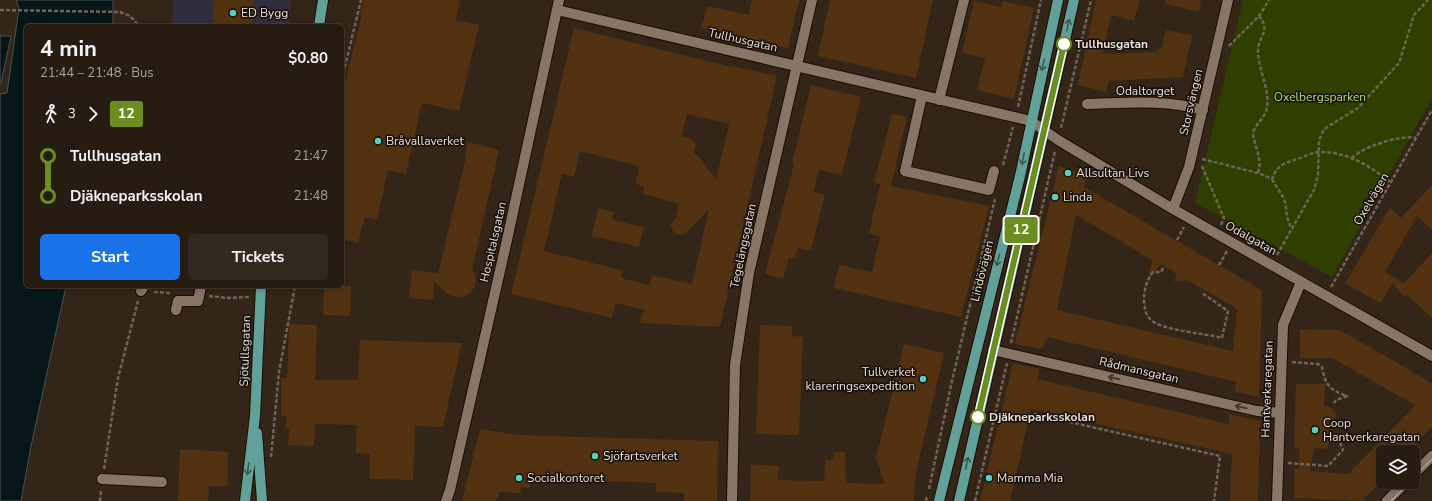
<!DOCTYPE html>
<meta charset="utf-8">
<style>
:root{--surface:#261c11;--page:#32291f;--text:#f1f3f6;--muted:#a4a19f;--line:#423a31;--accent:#1a73e8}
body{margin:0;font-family:"Nunito Sans",sans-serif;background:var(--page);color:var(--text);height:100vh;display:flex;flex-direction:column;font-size:15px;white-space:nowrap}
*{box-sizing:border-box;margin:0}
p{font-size:13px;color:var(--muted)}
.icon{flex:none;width:22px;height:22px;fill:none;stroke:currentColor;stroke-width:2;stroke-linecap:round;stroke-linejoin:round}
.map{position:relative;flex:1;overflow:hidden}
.panel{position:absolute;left:24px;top:24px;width:320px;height:264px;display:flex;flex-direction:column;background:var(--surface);border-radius:6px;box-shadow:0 2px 6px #0003,0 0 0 1px var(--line)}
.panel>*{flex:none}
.badge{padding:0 8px;border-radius:3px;font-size:14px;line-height:26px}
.controls{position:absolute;left:1376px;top:445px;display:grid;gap:8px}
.controls a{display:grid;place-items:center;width:44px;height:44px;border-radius:6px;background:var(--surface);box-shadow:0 2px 6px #0003,0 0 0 1px var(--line);font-size:20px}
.map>.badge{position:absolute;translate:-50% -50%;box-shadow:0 0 0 2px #fff}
.legs{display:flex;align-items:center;gap:6px;height:44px;padding:0 16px;font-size:13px}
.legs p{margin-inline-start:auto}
.head{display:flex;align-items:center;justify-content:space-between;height:68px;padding:0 16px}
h1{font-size:22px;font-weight:700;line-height:30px}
.cta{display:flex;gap:8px;margin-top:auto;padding:8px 16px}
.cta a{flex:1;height:46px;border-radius:6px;background:var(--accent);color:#fff;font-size:16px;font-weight:700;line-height:46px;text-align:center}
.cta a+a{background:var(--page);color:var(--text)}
ul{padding:0 16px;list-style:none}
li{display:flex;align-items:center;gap:14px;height:40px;font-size:15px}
li i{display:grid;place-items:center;width:6px;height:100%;margin:0 5px;background:currentColor}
li i::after{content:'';width:10px;height:10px;margin:-5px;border:3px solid;border-radius:50%;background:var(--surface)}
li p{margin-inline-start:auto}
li:first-child i{background:linear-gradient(#0000 50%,currentColor 0)}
li:last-child i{background:linear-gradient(currentColor 50%,#0000 0)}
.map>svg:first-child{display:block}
</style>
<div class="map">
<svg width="1432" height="501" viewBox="0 0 1432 501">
<rect width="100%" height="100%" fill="#332517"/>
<path fill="#302d3d" d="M173 0H290L289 26H172Z"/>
<path fill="#2f3f00" d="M1243 0H1432V98L1332 277 1195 203Z"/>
<path fill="#071619" stroke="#4b5352" d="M16 0H113V26H26V286H66L31 446 21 501H0V94L7 93 19 8Z
M0 36H11L1 83H0Z"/>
<path fill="#51310f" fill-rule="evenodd" d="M214 0H253L252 26H213Z
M364 0H460L456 20 479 25 459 111 422 103 406 174 388 170 377 220 365 217 358 243 342 239V94L362 15 360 14Z
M752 0H799L788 48 701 28 708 6 748 15Z
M830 0H933L916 78 818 56Z
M1096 0H1140L1134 21 1111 15 1103 54 1156 52 1162 47 1166 30 1192 35 1183 77 1109 81 1106 92 1078 85Z
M1166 0H1201L1199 12 1166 4Z
M974 1 1001 7 1003 1 1034 8 1014 99 977 90 985 58 962 53Z
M574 28 732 67 733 66 777 76 720 327 640 323 644 310 615 303 612 318 511 294ZM687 114 729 124 716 180 701 159 694 153 696 144 694 141 682 136ZM580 151 639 166 636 184 644 187 643 194 679 204 676 218 670 226 675 234 680 235 685 234 709 209 692 284 652 275 649 285 621 278 622 270 544 251 562 174 574 177Z
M811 85 861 97 842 175 819 170 813 192 825 195 811 251 798 248 795 259 789 258 783 279 765 274 794 164 792 163Z
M892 113 907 117 891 186 989 206 961 317 834 288 839 265 872 272 880 237 869 233 880 184 874 183Z
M468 142 499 150 472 270 475 275V287L470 293 463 297H455L448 294 434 282 433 300 409 298 412 270 438 273 466 157H464Z
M1059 166 1086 175 1084 187 1262 290 1259 397 1235 392 1236 382 1047 337 1042 349 1015 344ZM1076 215 1152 260 1148 279 1161 264 1177 274 1174 282 1187 280 1233 306 1237 311 1233 351 1057 310Z
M1432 185V230L1417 216 1385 272 1404 283 1432 253V318L1407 295 1404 297 1392 283 1381 303 1345 284 1390 207 1401 218Z
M598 208 614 212 612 220 644 227 639 247 592 236Z
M324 286H351L350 316 323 315Z
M289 324 317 325 315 380H358L360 340 462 343 443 427 415 426 413 480 370 479V454L356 453 357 425 315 424 314 446 288 445 289 428H286V416H281V378H287Z
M760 325 792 326V336L803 337 799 435 756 434Z
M1300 329 1340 330 1432 383V427L1408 452H1383V479L1362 501 1294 498V469H1298L1300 449 1294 448 1296 384H1325L1324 406 1333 408 1336 413 1335 419 1329 422 1328 449 1314 448 1310 471 1348 474 1415 405 1332 358H1300Z
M904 344 944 353 915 477 914 501H750L751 464 779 466 778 480 824 481 825 460 833 459 834 452H845L846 483 885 484 876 458Z
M1013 363 1040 369 1037 379 1229 424V414L1260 421 1258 501H1230L1232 454 1031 409 1010 501H980Z
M480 429 517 435 718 441 717 501H684V493L656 492V483L531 478 530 488 520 487 521 493 500 492 496 501H462Z
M180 449 228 452 227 486H209L208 501H178Z"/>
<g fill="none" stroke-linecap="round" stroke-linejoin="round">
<defs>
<path id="minor" d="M557 10 1031 121 1058 140 1173 209 1432 356
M922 96 905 171 989 190 994 171
M939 100 964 0
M1087 104C1126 103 1164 99 1203 110
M1173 209 1189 167 1228 0
M141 291 144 286
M176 310 178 301H198L201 286
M993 350 1257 411 1280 413
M1413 475 1432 456
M102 479 162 482
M446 501 450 490 507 240 559 0
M732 501 735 365 749 273 812 0
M1277 501 1283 325 1301 282
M1387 501 1406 482"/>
<path id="major" d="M319 26 323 0
M257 433 262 501
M245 501 255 416 261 286
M939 501 1020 176 1058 0
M959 501 1074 0"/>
</defs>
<use href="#minor" stroke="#1a0e03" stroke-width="12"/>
<use href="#major" stroke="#1a0e03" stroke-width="12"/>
<path stroke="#6f6256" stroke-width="2.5" stroke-dasharray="4 2" stroke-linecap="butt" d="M0 10 120 12 130 16 139 26
M1229 46 1259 16 1269 0
M342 79 361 0
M1018 107 1041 0
M1061 128 1091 0
M1352 158C1362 147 1402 134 1416 138
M1202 159 1258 173 1272 179C1278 164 1283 164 1297 159 1304 157 1311 153 1318 152 1346 151 1371 166 1391 183
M1003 165 1013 127
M1202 166 1224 218 1221 225
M1258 173C1263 158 1254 147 1253 132 1257 123 1265 117 1267 108 1270 90 1259 71 1258 53 1257 36 1272 32 1259 16
M1272 179C1276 187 1282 193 1285 202 1287 211 1286 219 1291 227
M1177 240 1184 227
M1277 255 1314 190 1318 175 1319 140 1324 129 1358 108 1399 63 1414 15 1428 0
M1219 265 1227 251
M1163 268 1161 272H1153C1146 281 1144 290 1144 302 1145 308 1145 314 1150 319 1161 331 1205 333 1222 338L1228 311 1202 293
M1331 287 1432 110
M154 292 171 293
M209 296 228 298 250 297
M1011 343 1055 151
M1292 362 1318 364 1322 367C1325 385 1330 390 1347 396L1336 400 1333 405
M1034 414 1220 456 1214 501
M271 457 279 372 295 286
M1288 463 1328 466 1343 450 1340 443
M104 469 118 378 138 301
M929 489 952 381 995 199
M100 501 101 490
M926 501 927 495
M975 501 1007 363"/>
<use href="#minor" stroke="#877566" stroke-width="10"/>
<use href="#major" stroke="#62a199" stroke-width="10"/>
<path stroke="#c7bdb3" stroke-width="1" d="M1413 478 1432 459
M1391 501 1410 482"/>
</g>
<defs><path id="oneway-shaft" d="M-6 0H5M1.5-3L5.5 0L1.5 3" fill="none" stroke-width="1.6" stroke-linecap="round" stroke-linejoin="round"/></defs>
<g stroke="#3c5852">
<use href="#oneway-shaft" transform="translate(1068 25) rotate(-77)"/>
<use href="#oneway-shaft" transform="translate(1043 65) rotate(103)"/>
<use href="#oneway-shaft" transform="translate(1023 159) rotate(101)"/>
<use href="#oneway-shaft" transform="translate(998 260) rotate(104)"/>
<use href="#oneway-shaft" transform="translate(967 463) rotate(-78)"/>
<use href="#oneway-shaft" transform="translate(248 469) rotate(97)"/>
</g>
<g stroke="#3e332a">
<use href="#oneway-shaft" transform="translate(1114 378) rotate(-167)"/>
<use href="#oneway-shaft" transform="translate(1241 407) rotate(-167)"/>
</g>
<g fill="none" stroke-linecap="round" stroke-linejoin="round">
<defs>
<path id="line-1" d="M978 417 1064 44"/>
</defs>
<use href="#line-1" stroke="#fff" stroke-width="9"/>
<use href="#line-1" stroke="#6b8e23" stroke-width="6"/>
</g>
<g fill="#56cec3" stroke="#160f0a" stroke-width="1.5">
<circle cx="233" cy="13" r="4"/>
<circle cx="378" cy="141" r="4"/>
<circle cx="1068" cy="173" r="4"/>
<circle cx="1055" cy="197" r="4"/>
<circle cx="923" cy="379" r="4"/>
<circle cx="1315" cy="430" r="4"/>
<circle cx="595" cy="456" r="4"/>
<circle cx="519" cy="478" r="4"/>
<circle cx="989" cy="478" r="4"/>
</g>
<g fill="#fff" stroke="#6b8e23" stroke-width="2">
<circle cx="1064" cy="44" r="7"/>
<circle cx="978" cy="417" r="7"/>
</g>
<g text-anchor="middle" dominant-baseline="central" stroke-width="3" stroke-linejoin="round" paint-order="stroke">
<g font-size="12" fill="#eae0d7" stroke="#160f0a" text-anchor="start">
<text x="241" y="13">ED Bygg</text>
<text x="386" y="141">Bråvallaverket</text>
<text x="1076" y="173">Allsultan Livs</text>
<text x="1063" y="197">Linda</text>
<text x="915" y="372" text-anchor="end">Tullverket<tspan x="915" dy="14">klareringsexpedition</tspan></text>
<text x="1323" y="423">Coop<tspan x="1323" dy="14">Hantverkaregatan</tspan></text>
<text x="603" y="456">Sjöfartsverket</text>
<text x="527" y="478">Socialkontoret</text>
<text x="997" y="478">Mamma Mia</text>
</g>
<g font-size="12" fill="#eae0d7" stroke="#160f0a">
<text transform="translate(743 40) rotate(13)">Tullhusgatan</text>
<text x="1145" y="91">Odaltorget</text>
<text transform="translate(1191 102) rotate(-77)">Storsvängen</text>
<text transform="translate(1371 199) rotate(-60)">Oxelvägen</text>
<text transform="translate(1251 238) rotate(29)">Odalgatan</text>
<text transform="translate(493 242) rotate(-77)">Hospitalsgatan</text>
<text transform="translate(743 246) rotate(-78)">Tegelängsgatan</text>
<text transform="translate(982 271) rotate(-76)">Lindövägen</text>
<text transform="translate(245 351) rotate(-88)">Sjötullsgatan</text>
<text transform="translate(1139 370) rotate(13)">Rådmansgatan</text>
<text transform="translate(1267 389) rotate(-88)">Hantverkaregatan</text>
</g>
<g font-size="12" font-weight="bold" fill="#eae0d7" stroke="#160f0a" text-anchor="start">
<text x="1075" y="44">Tullhusgatan</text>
<text x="989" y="417">Djäkneparksskolan</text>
</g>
<g font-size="12" fill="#bbde73" stroke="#160f0a">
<text x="1320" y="97">Oxelbergsparken</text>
</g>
</g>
</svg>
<div class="controls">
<a><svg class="icon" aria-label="layers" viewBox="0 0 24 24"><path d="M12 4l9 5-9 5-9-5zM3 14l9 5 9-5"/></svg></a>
</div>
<b class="badge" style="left:1021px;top:230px;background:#6b8e23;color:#fff">12</b>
<section class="panel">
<div class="head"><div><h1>4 min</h1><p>21:44 – 21:48 · Bus</p></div><b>$0.80</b></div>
<div class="legs"><svg class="icon" aria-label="walk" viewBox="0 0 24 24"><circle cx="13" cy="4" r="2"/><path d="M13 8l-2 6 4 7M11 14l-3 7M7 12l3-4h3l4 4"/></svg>3<svg class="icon" aria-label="forward" viewBox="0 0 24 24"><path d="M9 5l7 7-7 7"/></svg><b class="badge" style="background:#6b8e23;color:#fff">12</b></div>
<ul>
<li><i style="color:#6b8e23"></i><b>Tullhusgatan</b><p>21:47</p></li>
<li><i style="color:#6b8e23"></i><b>Djäkneparksskolan</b><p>21:48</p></li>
</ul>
<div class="cta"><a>Start</a><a>Tickets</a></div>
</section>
</div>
